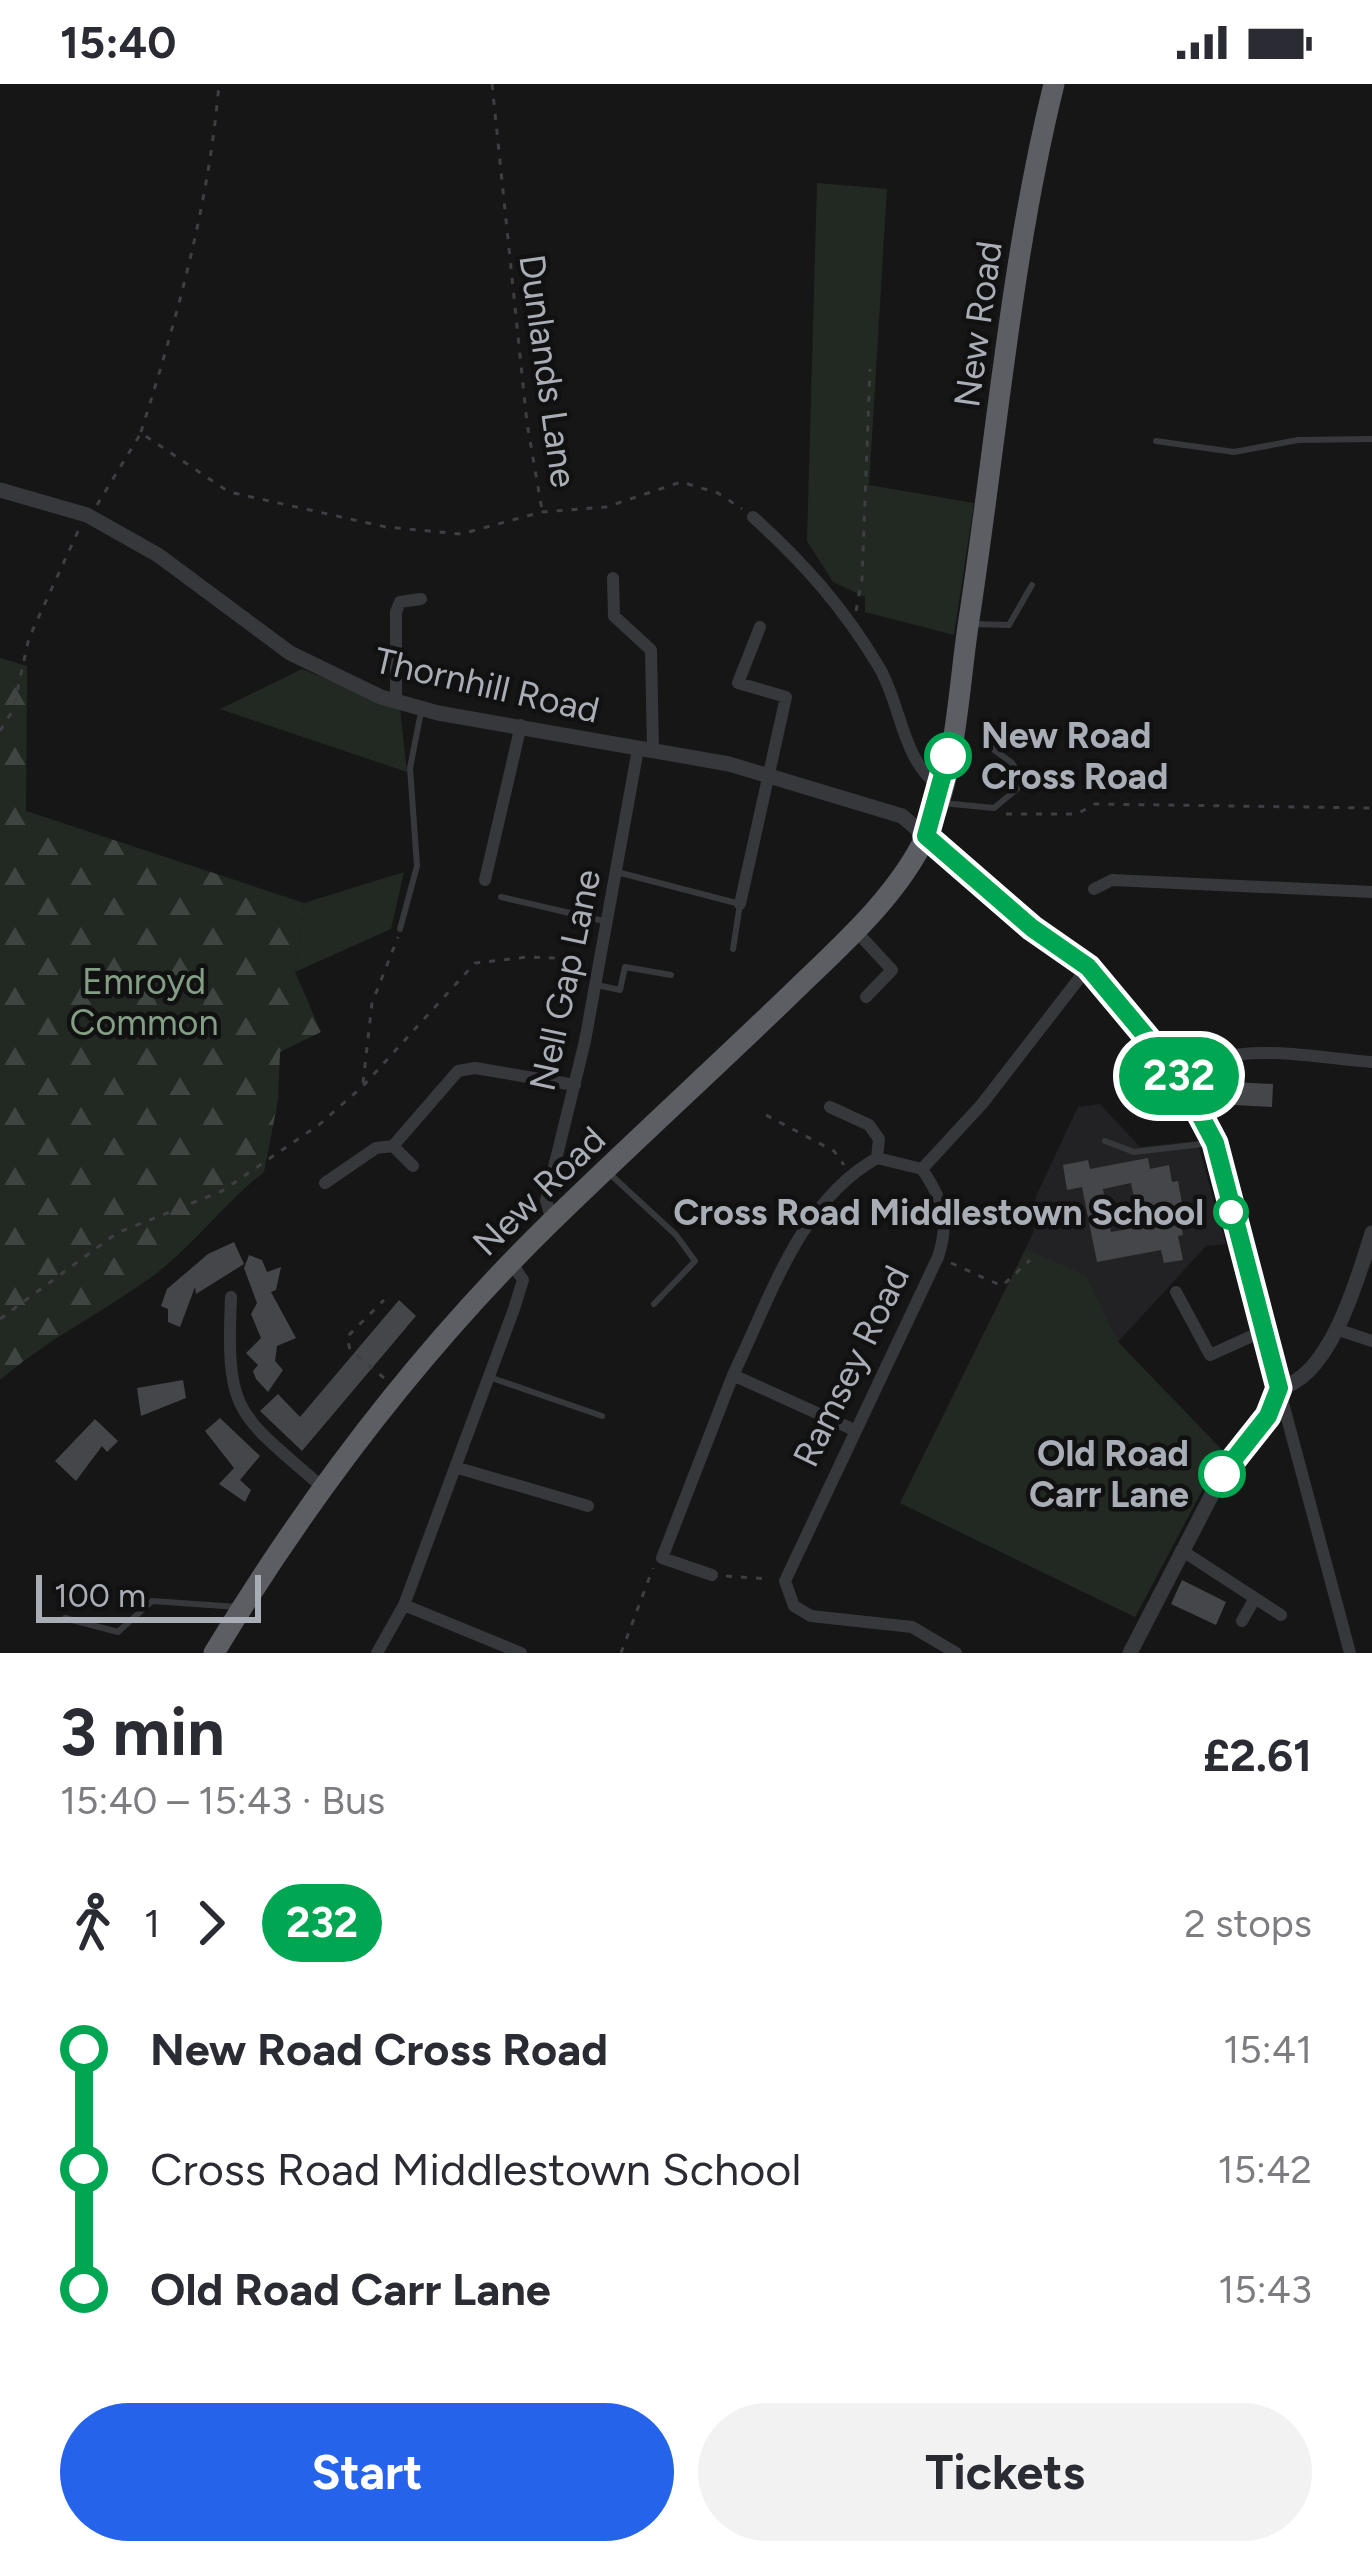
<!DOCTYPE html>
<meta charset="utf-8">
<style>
:root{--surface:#fff;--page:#f2f2f3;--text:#2b2b33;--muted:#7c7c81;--accent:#2563eb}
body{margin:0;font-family:Figtree,sans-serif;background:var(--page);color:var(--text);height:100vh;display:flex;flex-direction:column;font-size:45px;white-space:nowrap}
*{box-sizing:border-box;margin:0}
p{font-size:39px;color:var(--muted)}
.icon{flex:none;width:66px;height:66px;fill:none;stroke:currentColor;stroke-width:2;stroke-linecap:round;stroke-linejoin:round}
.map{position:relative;height:1569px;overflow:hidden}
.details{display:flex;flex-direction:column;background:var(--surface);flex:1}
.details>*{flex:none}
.badge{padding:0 24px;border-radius:39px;font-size:42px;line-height:78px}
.scale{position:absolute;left:36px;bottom:30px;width:225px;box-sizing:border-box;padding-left:12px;border:6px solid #a9adb5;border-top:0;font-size:33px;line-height:42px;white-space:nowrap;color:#a9adb5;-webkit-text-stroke:9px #111112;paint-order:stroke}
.map>.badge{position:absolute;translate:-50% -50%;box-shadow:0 0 0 6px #fff}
.legs{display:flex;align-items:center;gap:18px;height:132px;padding:0 60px;font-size:39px}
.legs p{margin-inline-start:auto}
.summary{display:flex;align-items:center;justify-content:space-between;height:204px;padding:0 60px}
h1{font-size:66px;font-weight:700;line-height:90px}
.action{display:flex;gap:24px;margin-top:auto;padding:24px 60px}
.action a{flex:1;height:138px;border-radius:72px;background:var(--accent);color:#fff;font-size:48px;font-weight:700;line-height:138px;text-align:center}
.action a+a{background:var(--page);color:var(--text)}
ul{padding:0 60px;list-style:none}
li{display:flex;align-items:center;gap:42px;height:120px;font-size:45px}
li i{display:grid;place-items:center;width:18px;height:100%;margin:0 15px;background:currentColor}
li i::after{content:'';width:30px;height:30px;margin:-15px;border:9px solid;border-radius:50%;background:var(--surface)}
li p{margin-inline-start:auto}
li:first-child i{background:linear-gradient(#0000 50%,currentColor 0)}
li:last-child i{background:linear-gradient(currentColor 50%,#0000 0)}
.status{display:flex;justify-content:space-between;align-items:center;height:84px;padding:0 60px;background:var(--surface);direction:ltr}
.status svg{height:33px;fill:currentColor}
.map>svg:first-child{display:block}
</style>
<div class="status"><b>15:40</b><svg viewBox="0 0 49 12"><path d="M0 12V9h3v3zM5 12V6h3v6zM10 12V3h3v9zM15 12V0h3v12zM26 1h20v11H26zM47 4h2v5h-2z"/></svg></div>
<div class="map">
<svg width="1372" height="1569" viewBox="0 0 1372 1569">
<defs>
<pattern id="forest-firs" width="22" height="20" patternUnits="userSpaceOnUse" patternTransform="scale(3)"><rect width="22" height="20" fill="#222923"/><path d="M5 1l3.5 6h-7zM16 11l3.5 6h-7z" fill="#3f4541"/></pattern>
</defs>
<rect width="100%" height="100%" fill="#161617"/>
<path fill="#222224" d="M1100 1020 1140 1063 1197 1057 1226 1160 1206 1162 1118 1258 1223 1367 1135 1533 900 1419 1033 1149 1036 1112 1078 1023Z"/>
<path fill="#222923" d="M817 99 887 105 869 401 974 419 954 551 865 528V513L833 498 807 457Z
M302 585 400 625 407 688 220 625Z
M404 788 391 845 295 888 304 819Z
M1026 1165 1085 1191 1118 1258 1223 1367 1135 1533 900 1419Z"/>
<path fill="url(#forest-firs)" d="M0 574 27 582 26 727 304 819 295 888 321 948 280 968 278 1016 264 1088C222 1120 190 1167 147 1196 98 1231 46 1256 0 1296Z"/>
<path fill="#454649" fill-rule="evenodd" d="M1211 997 1273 1000 1272 1023 1215 1020Z
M1148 1074 1150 1085 1169 1081 1172 1098 1178 1097 1184 1131 1179 1132 1183 1151 1178 1152 1183 1176 1164 1179 1161 1166 1097 1178 1082 1103 1067 1106 1063 1081 1088 1076 1090 1085ZM1131 1099 1140 1143 1111 1148 1103 1105Z
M234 1158 244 1180 196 1210 195 1203 180 1243 168 1238V1225L161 1222 167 1205 208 1170Z
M249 1171 262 1176 267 1188 281 1183 276 1206 271 1208 296 1254 277 1262 275 1277 283 1286 268 1308 256 1295 253 1287 258 1281 246 1269 261 1254 251 1230 257 1219 244 1184Z
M399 1216 416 1232 302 1367 260 1327 278 1310 300 1333Z
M183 1296 186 1314 141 1332 137 1304Z
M220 1334 260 1372 240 1396 251 1406 245 1418 219 1400 234 1384 205 1347Z
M95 1335 118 1357 107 1368 102 1362 76 1397 55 1377Z
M1182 1496 1226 1518 1216 1541 1171 1520Z"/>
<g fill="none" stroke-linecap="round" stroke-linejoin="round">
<path stroke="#3d3f43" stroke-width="3" stroke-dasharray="6 9" stroke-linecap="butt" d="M492 0 527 339 542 426
M141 348C177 234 209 120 219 0
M97 421 141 349 229 408 386 443 461 450 542 428 606 423 681 398 718 409 742 425
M856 527 862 495 870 285
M0 647 13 626 29 554 80 443
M1006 730H1077L1095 720 1372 724
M363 999 372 919 398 853
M766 1031 834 1067 844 1081
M951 1179 1002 1202 1030 1176
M0 1235 117 1149 222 1107 320 1040 363 1002 475 879 528 873 584 875
M384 1294 350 1266 347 1253 384 1216
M726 1492 770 1495
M621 1569 653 1484"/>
<path stroke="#37383c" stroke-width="6" d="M1156 357 1234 368 1298 356 1372 355
M972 540 1009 541 1032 501
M942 719 994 724 1017 705 1021 693 1012 679 982 657
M617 788 740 820 733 865
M501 813 604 837
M400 845 417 782 410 684 421 628
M597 901 620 906 625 883 671 891
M1105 1057 1134 1068 1211 1059
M611 1091 676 1151 695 1177 654 1220
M492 1294 602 1332
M65 1534 118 1548 152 1517 238 1523"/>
<path stroke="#37383c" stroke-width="12" d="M753 433C804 479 843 523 879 583 902 622 902 679 942 704
M613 494 614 532 651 566 653 667
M396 617V528L400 518 421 515
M485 796 521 641
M1094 805 1112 796 1372 808
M740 820 786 613 738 599 760 543
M855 846 892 886 866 913
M1180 993C1230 953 1312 974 1372 978
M830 1023 869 1041 879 1055 877 1074
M393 1062 413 1082
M325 1099 376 1064 393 1062 458 987 475 984 575 1001
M552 1137 546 1116 585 957 638 665
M1176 1208 1210 1271 1265 1246
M231 1213C226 1330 236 1328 321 1402
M1336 1245 1372 1257
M1279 1304 1350 1569
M852 1345 733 1291C771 1213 799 1118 877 1074L922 1085
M458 1384 588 1422
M1181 1466 1281 1531
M712 1491 662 1474 733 1291
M404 1521 521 1569
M1242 1537 1255 1514
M377 1569 404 1521 514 1225 523 1196 511 1178
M956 1569 912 1543 811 1532 794 1522 785 1497 938 1173C950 1137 943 1116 922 1085L982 1020 1088 883"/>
<path stroke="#37383c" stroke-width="15" d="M0 406 87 431 158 471 290 569 381 613 438 629 729 680 902 732 1032 844 1088 883 1180 993 1215 1059 1279 1304
M1279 1304C1330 1294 1358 1194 1372 1149
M1130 1569 1222 1391 1268 1332 1279 1304"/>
<path stroke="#5c5e63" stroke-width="21" d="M214 1569C309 1412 420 1266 551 1138 629 1062 709 989 788 913 837 865 896 815 926 752 956 689 958 610 968 542 996 362 1010 178 1054 0"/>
</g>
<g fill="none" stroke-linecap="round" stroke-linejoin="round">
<defs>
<path id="line-1" d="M948 672 926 752 1032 844 1088 883 1180 993 1215 1059 1279 1304 1268 1332 1222 1390"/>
</defs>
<use href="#line-1" stroke="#fff" stroke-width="27"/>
<use href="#line-1" stroke="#00a651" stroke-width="18"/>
</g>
<g fill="#fff" stroke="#00a651" stroke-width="6">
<circle cx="948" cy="672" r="21"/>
<circle cx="1231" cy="1128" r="15"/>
<circle cx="1222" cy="1390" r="21"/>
</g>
<g text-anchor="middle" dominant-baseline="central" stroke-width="9" stroke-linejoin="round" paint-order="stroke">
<g font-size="36" fill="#a9adb5" stroke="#111112">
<text transform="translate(978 240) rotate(-82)">New Road</text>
<text transform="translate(548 287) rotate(82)">Dunlands Lane</text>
<text transform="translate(487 601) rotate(13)">Thornhill Road</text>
<text transform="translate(565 896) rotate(-78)">Nell Gap Lane</text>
<text transform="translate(539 1107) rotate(-44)">New Road</text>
<text transform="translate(851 1282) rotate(-64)">Ramsey Road</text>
</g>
<g font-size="36" font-weight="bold" fill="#a9adb5" stroke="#111112" text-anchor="end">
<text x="981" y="651" text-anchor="start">New Road<tspan x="981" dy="41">Cross Road</tspan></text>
<text x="1204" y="1128">Cross Road Middlestown School</text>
<text x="1189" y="1369">Old Road<tspan x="1189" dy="41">Carr Lane</tspan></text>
</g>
<g font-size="36" fill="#839e85" stroke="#111112">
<text x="144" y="897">Emroyd<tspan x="144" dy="41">Common</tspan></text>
</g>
</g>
</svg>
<div class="scale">100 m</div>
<b class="badge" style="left:1179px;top:992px;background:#00a651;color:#fff">232</b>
</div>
<section class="details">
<div class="summary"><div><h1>3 min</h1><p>15:40 – 15:43 · Bus</p></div><b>£2.61</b></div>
<div class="legs"><svg class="icon" aria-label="walk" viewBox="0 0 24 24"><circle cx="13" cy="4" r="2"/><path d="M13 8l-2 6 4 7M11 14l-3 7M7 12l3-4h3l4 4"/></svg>1<svg class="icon" aria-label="forward" viewBox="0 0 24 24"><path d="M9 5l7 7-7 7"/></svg><b class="badge" style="background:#00a651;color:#fff">232</b><p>2 stops</p></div>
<ul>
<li><i style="color:#00a651"></i><b>New Road Cross Road</b><p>15:41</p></li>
<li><i style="color:#00a651"></i><span>Cross Road Middlestown School</span><p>15:42</p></li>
<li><i style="color:#00a651"></i><b>Old Road Carr Lane</b><p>15:43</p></li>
</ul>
<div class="action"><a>Start</a><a>Tickets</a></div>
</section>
